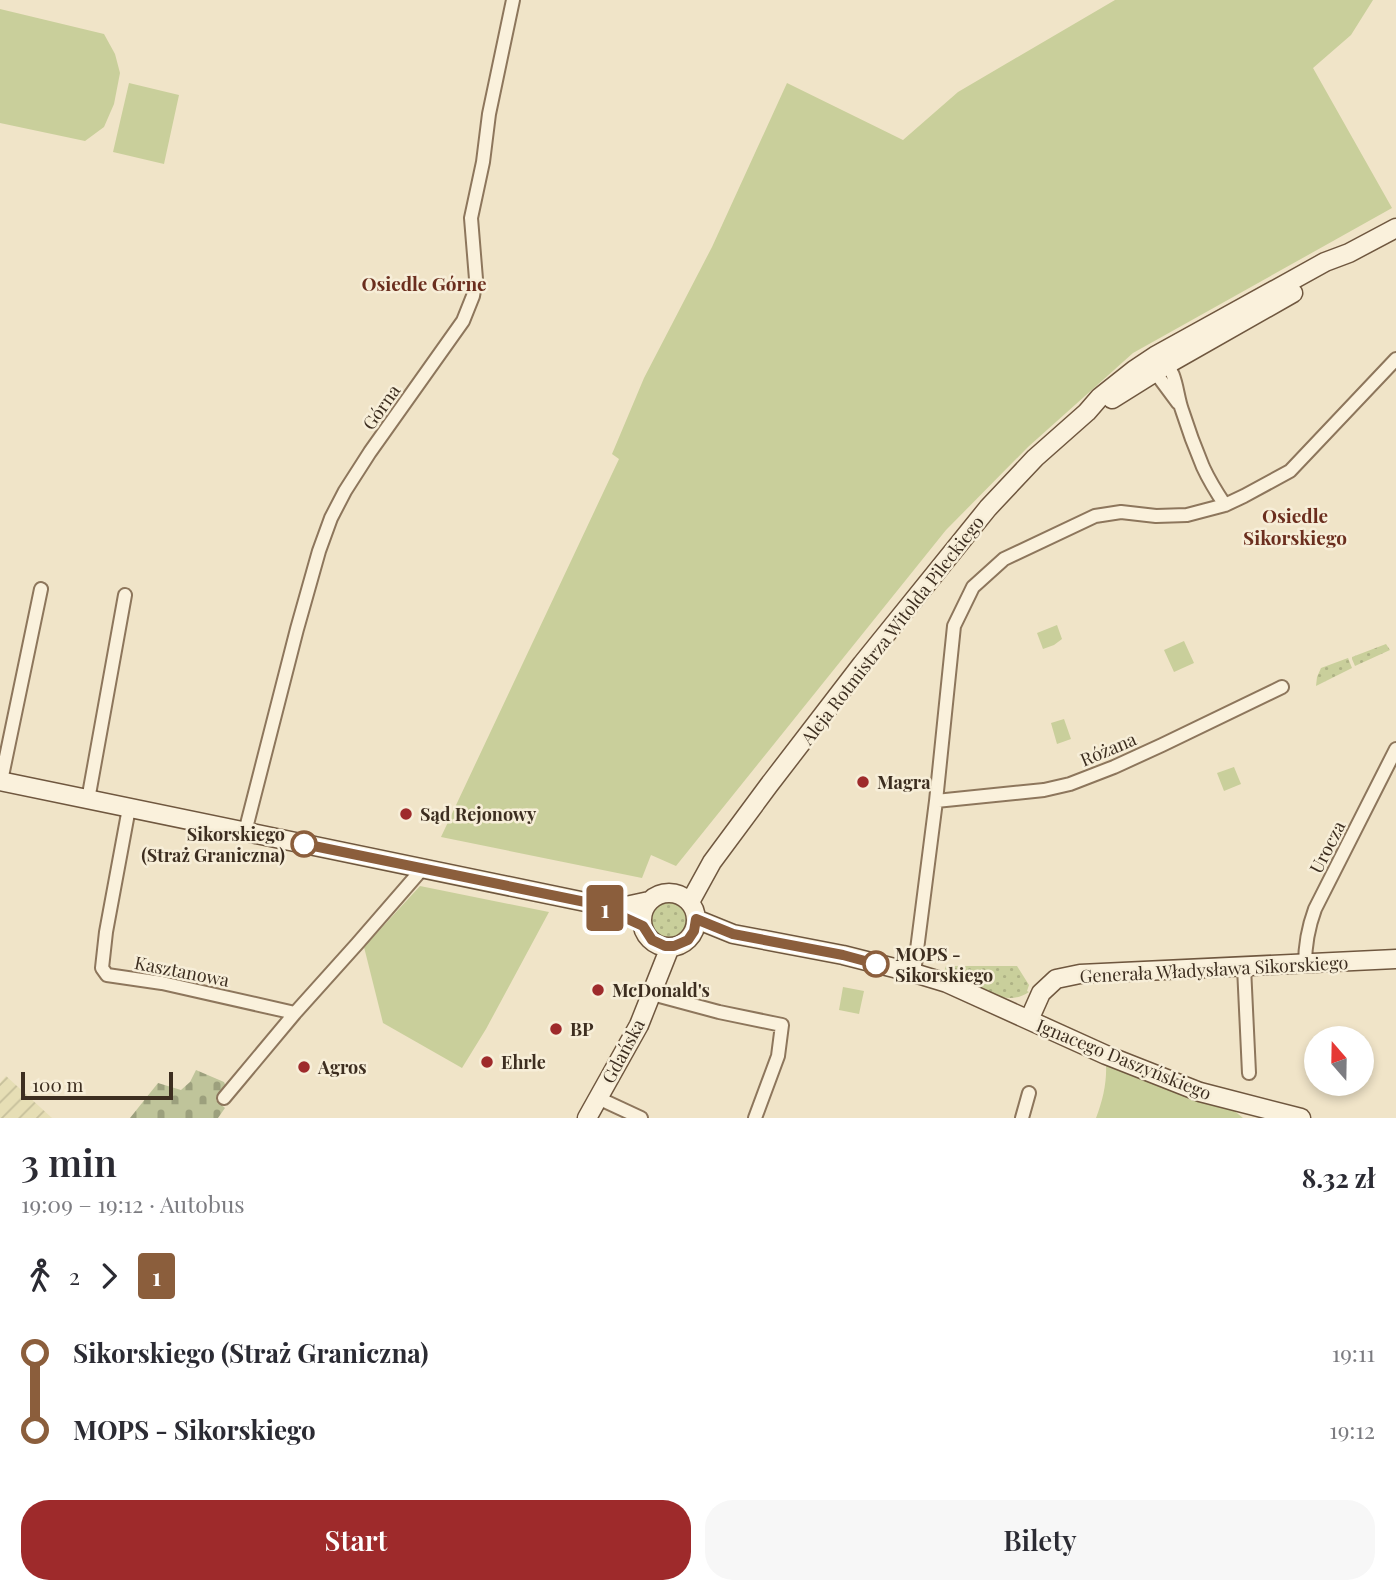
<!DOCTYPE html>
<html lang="pl">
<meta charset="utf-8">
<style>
:root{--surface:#fff;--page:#f7f7f7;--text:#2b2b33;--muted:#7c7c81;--accent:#9e2a2b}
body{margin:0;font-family:"Playfair Display",serif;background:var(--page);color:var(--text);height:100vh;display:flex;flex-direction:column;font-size:26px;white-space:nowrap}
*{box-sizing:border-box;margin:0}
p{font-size:23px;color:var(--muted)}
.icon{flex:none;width:38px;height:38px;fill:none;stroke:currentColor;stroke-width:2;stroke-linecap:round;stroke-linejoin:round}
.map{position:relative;height:1118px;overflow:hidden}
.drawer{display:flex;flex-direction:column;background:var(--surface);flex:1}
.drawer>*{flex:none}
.badge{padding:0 14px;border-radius:5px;font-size:24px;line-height:46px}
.needle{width:46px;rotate:340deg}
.fabs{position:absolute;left:1304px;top:1026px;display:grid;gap:14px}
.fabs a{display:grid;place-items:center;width:70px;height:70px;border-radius:50%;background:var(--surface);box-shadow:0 4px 10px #0003;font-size:35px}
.scale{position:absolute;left:21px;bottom:18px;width:152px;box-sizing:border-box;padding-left:7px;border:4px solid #3d2e20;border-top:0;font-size:19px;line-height:24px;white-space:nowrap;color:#3d2e20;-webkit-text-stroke:5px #f7eed8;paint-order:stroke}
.map>.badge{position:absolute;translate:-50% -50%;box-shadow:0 0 0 4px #fff}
.legs{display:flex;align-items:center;gap:10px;height:77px;padding:0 21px;font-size:23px}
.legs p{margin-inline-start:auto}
.summary{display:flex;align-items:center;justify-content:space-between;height:119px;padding:0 21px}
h1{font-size:38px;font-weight:600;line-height:52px}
.primary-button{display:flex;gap:14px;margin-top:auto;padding:14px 21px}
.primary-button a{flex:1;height:80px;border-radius:28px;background:var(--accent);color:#fff;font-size:28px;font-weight:600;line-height:80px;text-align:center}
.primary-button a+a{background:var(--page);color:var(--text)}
ul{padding:0 21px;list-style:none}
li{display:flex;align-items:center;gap:24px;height:77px;font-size:26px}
li i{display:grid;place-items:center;width:10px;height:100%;margin:0 9px;background:currentColor}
li i::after{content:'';width:18px;height:18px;margin:-9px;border:5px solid;border-radius:50%;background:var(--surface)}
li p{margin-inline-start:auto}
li:first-child i{background:linear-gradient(#0000 50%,currentColor 0)}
li:last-child i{background:linear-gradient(currentColor 50%,#0000 0)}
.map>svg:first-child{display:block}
</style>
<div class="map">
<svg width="1396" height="1118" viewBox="0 0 1396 1118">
<defs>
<pattern id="farmland-furrows" width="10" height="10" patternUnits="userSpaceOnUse" patternTransform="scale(1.75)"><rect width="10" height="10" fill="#e6deb5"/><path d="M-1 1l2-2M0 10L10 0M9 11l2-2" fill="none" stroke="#c6bf9b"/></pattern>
<pattern id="grass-dots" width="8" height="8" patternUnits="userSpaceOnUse" patternTransform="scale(1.75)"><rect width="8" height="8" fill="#c9cf9b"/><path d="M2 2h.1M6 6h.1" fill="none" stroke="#aeb285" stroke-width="1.8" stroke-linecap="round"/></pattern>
<pattern id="cemetery-stones" width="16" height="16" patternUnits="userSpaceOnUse" patternTransform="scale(1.75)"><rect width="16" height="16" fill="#bfc49a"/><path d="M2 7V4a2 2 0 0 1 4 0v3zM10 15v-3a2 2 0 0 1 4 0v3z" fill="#9ca07d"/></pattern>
</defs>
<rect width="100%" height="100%" fill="#f0e4c8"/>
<path fill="url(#farmland-furrows)" d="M6 1076 52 1118H0V1083Z"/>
<path fill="url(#grass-dots)" d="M1386 644 1390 650 1355 666 1352 659V657Z
M1348 658 1352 668 1316 686 1317 677 1321 668Z
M649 921a19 19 0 1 1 38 0a19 19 0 1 1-38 0Z
M946 966H1017L1029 985 1027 991 1029 992C1020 998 1011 999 1002 997L943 974Z"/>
<path fill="url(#cemetery-stones)" d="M196 1070 224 1082 228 1091 216 1100 225 1108 218 1118H130L158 1083 181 1090 190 1082Z"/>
<path fill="#c9cf9b" d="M1115 0H1373L1351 35 1313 68 1392 208 1133 353 1028 447 946 530 676 866 651 855 642 878 441 837 619 459 612 454 644 378 712 247 787 83 903 140 958 92Z
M0 9 104 34 115 54 120 73 114 104 104 127 85 141 0 123Z
M129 83 179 95 164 164 113 152Z
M1057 625 1062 639 1054 645 1043 649 1037 633Z
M1184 641 1194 663 1174 672 1164 650Z
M1064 719 1071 739 1057 744 1051 723Z
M1234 767 1241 784 1224 791 1217 773Z
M420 886 549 912 486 1029 462 1068 383 1023 364 947Z
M843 987 864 991 859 1014 839 1010Z
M1106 1063 1232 1109 1243 1118H1096C1103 1100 1107 1082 1106 1063Z"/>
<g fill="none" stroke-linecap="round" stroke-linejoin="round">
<defs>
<path id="street" d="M1162 360C1177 371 1176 394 1182 410 1188 429 1195 448 1203 467 1209 480 1217 493 1225 505
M1155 366V372L1178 403
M1 781 41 589
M88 800 125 595
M936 801 1044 790 1070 784 1114 767 1162 745 1282 687
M129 808 106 932 102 968 107 975 162 983 295 1013
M245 832 297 629 319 551 331 518 345 491 370 452 463 321 473 296 476 279 471 218 483 162 489 114 513 0
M1305 965C1305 944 1308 928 1315 909L1396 749
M1244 967 1249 1073
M914 973 936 801 954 626 973 587 1004 559 1095 516 1121 512 1156 516 1187 515 1225 505 1244 496 1290 471 1396 359
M652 994 719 1012 782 1025 778 1056 755 1118
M224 1098 295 1013 357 944 423 868
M598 1098 641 1118
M1022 1118 1029 1093"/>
<path id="secondary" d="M1112 399 1168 364 1293 293
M0 781 595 904 626 906 649 901
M642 920a27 27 0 1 1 54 0a27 27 0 1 1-54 0Z
M690 902 712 862 769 785 862 664 988 508 1035 458 1087 412 1100 397 1134 370 1155 356 1325 262 1349 253 1396 228
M696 919 733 934 843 955 914 973 947 983 1106 1055 1200 1092 1301 1118
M1029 1020 1041 993 1056 979 1080 974 1396 959
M587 1118 639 1025 670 947"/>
</defs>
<use href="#street" stroke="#8d765c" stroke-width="16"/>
<use href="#secondary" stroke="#6f573f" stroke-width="21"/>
<use href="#street" stroke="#faf1dc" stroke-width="12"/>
<use href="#secondary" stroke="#faf1dc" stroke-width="18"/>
</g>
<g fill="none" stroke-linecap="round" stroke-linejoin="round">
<defs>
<path id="line-1" d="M304 844 595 904 643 926 652 940 665 946H674L688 940 694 931 696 919 733 934 843 955 876 964"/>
</defs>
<use href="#line-1" stroke="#fff" stroke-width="16"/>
<use href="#line-1" stroke="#8b5e3c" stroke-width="10"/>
</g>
<g fill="#9e2a2b" stroke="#f7eed8" stroke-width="2.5">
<circle cx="863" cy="782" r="7"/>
<circle cx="406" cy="814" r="7"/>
<circle cx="598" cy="990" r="7"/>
<circle cx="556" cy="1029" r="7"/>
<circle cx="487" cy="1062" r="7"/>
<circle cx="304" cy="1067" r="7"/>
</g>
<g fill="#fff" stroke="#8b5e3c" stroke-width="3.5">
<circle cx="304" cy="844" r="12"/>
<circle cx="876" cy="964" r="12"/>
</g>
<g text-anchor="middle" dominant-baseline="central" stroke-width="5" stroke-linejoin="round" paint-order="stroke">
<g font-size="18" fill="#3d2e20" stroke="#f7eed8">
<text transform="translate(381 407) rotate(-55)">Górna</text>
<text transform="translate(892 630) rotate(-52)">Aleja Rotmistrza Witolda Pileckiego</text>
<text transform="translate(1108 749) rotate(-23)">Różana</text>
<text transform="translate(1327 847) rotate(-63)">Urocza</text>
<text transform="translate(1214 969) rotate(-3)">Generała Władysława Sikorskiego</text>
<text transform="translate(182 971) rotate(11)">Kasztanowa</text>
<text transform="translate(623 1051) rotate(-62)">Gdańska</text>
<text transform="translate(1124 1059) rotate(22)">Ignacego Daszyńskiego</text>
</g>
<g font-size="18" font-weight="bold" fill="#3d2e20" stroke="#f7eed8" text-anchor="start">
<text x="877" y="782">Magra</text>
<text x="420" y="814">Sąd Rejonowy</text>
<text x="612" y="990">McDonald's</text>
<text x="570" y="1029">BP</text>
<text x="501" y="1062">Ehrle</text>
<text x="318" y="1067">Agros</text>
</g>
<g font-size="18" font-weight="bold" fill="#3d2e20" stroke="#f7eed8" text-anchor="end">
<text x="285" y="834">Sikorskiego<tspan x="285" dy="21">(Straż Graniczna)</tspan></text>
<text x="895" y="954" text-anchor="start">MOPS -<tspan x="895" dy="21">Sikorskiego</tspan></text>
</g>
<g font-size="19" font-weight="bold" fill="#6b2e1e" stroke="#f7eed8">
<text x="424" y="283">Osiedle Górne</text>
<text x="1295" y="515">Osiedle<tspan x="1295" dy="22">Sikorskiego</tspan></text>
</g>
</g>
</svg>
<div class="fabs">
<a><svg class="needle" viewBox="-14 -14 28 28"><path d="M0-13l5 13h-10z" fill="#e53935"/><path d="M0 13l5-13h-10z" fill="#7c7c81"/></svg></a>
</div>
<div class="scale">100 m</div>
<b class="badge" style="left:605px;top:908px;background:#8b5e3c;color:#fff">1</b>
</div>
<section class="drawer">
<div class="summary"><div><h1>3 min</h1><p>19:09 – 19:12 · Autobus</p></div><b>8.32 zł</b></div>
<div class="legs"><svg class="icon" aria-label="walk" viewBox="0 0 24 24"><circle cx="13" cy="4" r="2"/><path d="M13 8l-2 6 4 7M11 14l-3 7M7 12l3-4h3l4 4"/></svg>2<svg class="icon" aria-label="forward" viewBox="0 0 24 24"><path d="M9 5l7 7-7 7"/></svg><b class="badge" style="background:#8b5e3c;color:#fff">1</b></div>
<ul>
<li><i style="color:#8b5e3c"></i><b>Sikorskiego (Straż Graniczna)</b><p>19:11</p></li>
<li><i style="color:#8b5e3c"></i><b>MOPS - Sikorskiego</b><p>19:12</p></li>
</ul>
<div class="primary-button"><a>Start</a><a>Bilety</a></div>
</section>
